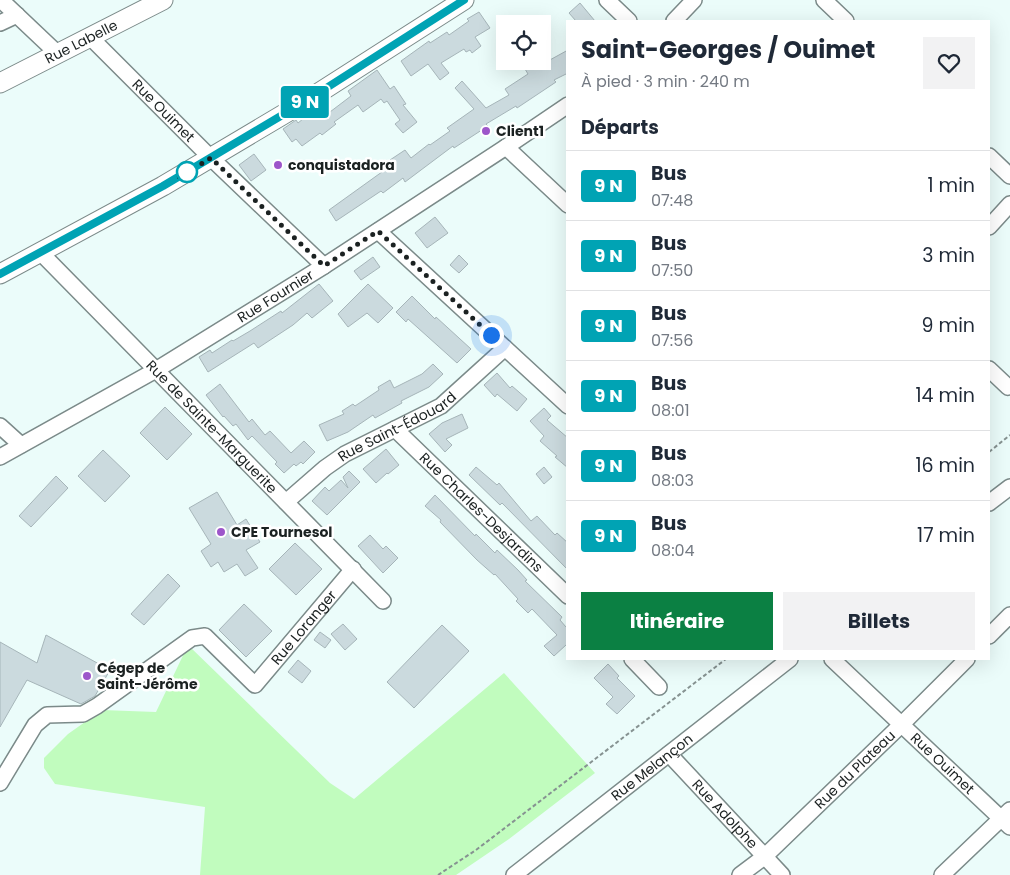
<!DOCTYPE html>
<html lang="fr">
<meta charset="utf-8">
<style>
:root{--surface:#fff;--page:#f2f2f3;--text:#1f2937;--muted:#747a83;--line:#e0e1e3;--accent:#0b8043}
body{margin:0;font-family:Poppins,sans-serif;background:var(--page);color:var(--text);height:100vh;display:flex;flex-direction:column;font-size:19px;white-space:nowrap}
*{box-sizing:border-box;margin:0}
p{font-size:16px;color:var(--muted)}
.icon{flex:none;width:28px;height:28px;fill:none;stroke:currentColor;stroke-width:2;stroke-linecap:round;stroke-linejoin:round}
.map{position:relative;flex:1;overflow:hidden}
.sheet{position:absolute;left:566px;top:20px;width:424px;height:640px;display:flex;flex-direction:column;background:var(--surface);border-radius:0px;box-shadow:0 5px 20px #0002}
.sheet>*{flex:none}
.badge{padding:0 10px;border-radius:4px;font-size:18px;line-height:32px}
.fabs{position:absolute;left:496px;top:15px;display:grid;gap:10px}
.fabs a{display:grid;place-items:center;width:55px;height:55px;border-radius:0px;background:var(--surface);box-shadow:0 5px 20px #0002;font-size:25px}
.you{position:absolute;width:25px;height:25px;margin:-12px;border:4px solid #fff;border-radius:50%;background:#1a73e8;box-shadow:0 0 0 8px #1a73e833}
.map>.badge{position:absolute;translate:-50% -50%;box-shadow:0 0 0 2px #fff}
h2{padding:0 15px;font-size:19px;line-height:45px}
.round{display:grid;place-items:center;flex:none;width:52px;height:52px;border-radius:0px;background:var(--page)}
.overview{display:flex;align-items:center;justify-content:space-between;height:85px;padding:0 15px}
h1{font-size:24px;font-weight:700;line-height:38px}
.button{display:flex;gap:10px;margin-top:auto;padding:10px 15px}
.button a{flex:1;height:58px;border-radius:0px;background:var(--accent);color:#fff;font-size:20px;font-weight:700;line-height:58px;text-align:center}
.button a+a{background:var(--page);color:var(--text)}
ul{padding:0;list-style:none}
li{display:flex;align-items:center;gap:15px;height:70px;padding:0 15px;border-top:1px solid var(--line)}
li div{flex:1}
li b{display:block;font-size:19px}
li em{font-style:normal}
li .badge{min-width:55px;font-weight:700;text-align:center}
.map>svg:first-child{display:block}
</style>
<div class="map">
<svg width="1010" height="875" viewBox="0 0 1010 875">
<rect width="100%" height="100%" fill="#ebfcfa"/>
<path fill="#c1fcbe" d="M188 645 330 783 354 799 504 673 595 773 509 839 456 875H200L205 807 55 784 44 768V758L68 734 102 710 156 712Z"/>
<path fill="#cbdade" stroke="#a6b5b9" d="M580 3 595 21H576L569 13Z
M479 12 490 28 475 37 481 46 472 53 470 50 466 52 464 49 441 63 449 73 440 80 428 64 411 76 401 61 429 41 430 43 447 32 449 35 469 21 467 19Z
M568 50V73L554 80 556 82 517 108 516 106 486 124 488 126 454 148 453 146 405 182 403 178 383 193 381 191 336 221 329 210 393 164 390 160 405 150 411 158 429 144 430 145 450 131 447 128 474 109 455 88 462 81 486 108 509 95 505 89 528 74 525 69 538 61H548Z
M377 70 390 89 394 86 406 104 403 105 417 122 403 133 395 124 400 120 387 101 384 103 381 99 363 112 358 105 334 122 336 124 322 135 320 133 302 146 296 139 292 142 283 129 296 120 298 123 319 106 326 115 351 96 348 91Z
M254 154 266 170 251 181 239 165Z
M435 217 448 233 427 248 415 233Z
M459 255 468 264 459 273 450 265Z
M373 257 380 267 361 280 354 271Z
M319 284 333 301 312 318 307 313 293 325 258 348 254 343 208 372 199 357 210 350 212 353 232 340 233 341 250 331 281 311 282 313Z
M368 284 393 308 378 323 367 313 348 327 338 314Z
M412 296 435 319 436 317 471 349 457 363 408 319 406 322 396 312Z
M433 364 443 374 429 387 401 401 402 403 375 418 373 415 348 432 327 441 319 425 344 414 342 411 353 404 355 406 379 390 378 387 390 380 394 388 422 374Z
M497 373 510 388 512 386 527 399 517 411 497 394 495 397 484 385Z
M220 384 249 422 252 419 265 435 270 431 291 453 304 441 315 452 303 464 301 462 296 466 294 464 284 473 275 464 277 462 252 436 248 440 236 424 233 426 224 416 223 417 206 395Z
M165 407 192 434 167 460 140 433Z
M544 408 551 416 547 420 568 438V468L555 457 557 456 540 441 544 436 530 421Z
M462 414 468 428 446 439 452 445 445 452 429 434 442 423Z
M386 449 399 465 388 474 387 473 376 483 363 469Z
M103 450 130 476 105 502 78 476Z
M476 467 497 485 499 483 531 521 537 516 555 535 557 533 568 543V570L502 503 500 505 469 475Z
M544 467 552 477 544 484 536 474Z
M349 471 360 482 327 515 312 501 325 487 329 491 341 480 348 488 343 477Z
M56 476 68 488 31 527 19 516Z
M217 492 237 525 246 519 260 542 246 550 258 568 245 576 237 564 224 572 218 562 211 567 201 551 211 544 189 508Z
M435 495 475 536 476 534 495 553 497 550 518 570 527 580 525 581 562 617 560 620 566 627 568 625V646L566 645 554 656 544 646 557 635 532 609 528 613 516 601 518 599 495 574 494 575 477 560 440 522 441 520 425 506Z
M370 535 383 549 386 546 398 558 383 573 358 546Z
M295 543 322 569 296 595 269 569Z
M168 574 180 586 144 625 131 614Z
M244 604 272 631 246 657 219 630Z
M343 624 357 639 345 650 331 634Z
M442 625 469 651 414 708 387 682Z
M320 632 331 640 325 648 314 640Z
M46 635 110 670 95 696 81 704 27 680 0 727V642L37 663Z
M298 660 311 671 302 683 288 672Z
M608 664 619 676 617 678 635 696 617 714 606 704 613 697 594 678Z"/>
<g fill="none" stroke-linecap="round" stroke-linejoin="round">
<defs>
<g id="minor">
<path d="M1 0 58 54"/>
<path d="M607 0 629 21"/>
<path d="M824 0 846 21"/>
<path d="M674 21 694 0"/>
<path d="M0 23 17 15"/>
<path id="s1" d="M90 37 211 158 324 266"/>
<path d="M506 147 568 205"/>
<path d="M989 156 1010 176"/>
<path d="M989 227 1010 204"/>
<path d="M378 231 568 406"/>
<path id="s2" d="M40 252 383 601"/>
<path d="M989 369 1008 387 1010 386"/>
<path d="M0 426 21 445"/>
<path id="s3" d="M395 429 568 596"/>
<path id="s4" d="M0 457 156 370 324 266 506 147 568 105"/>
<path id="s5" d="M286 502 325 468 345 454 441 406 505 348"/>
<path d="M989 503 1010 487"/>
<path d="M989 636 1010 615"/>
<path d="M632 659 659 687"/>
<path id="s6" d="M832 659 1010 827"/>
<path id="s7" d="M669 754 782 875"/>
<path id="s8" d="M0 783 35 725 47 715 83 714 97 706 192 638 205 636 255 685 353 569"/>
<path id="s9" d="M514 875 790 659"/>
<path id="s10" d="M740 875 764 857 901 725 967 659"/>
<path d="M942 875 1010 810"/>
</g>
<g id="major">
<path id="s11" d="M0 83 163 0"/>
<path d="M0 274 163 186 306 101 464 0"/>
</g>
</defs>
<use href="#minor" stroke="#7b8a89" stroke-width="18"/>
<use href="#major" stroke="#7b8a89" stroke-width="21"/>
<path stroke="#869291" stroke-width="2" stroke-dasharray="4 2.5" stroke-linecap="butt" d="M989 452 1010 435
M438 875 476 850 726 659"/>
<use href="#minor" stroke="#fff" stroke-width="15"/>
<use href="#major" stroke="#fff" stroke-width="19"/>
</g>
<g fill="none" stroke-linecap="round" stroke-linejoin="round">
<defs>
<path id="line" d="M0 274 163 186 306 101 464 0"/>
</defs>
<use href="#line" stroke="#fff" stroke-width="11"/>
<use href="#line" stroke="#00a3b4" stroke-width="8"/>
<path stroke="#1b2121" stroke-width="5" stroke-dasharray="0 9" d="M187 172 179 177 211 158 324 266 378 231 491 335"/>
</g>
<g fill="#9d56ca" stroke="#fff" stroke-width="2">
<circle cx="486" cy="131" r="5"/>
<circle cx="278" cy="165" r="5"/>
<circle cx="221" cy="532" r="5"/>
<circle cx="87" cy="676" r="5"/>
</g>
<circle fill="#fff" stroke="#00a3b4" stroke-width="2.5" cx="187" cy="172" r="10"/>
<g text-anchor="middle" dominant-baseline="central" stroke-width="5" stroke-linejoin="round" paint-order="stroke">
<g font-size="14" fill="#1b2121" stroke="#fff">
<text stroke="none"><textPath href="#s11" startOffset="91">Rue Labelle</textPath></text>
<text stroke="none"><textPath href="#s1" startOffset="104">Rue Ouimet</textPath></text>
<text stroke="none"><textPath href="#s4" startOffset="319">Rue Fournier</textPath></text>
<text stroke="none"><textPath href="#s5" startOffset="135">Rue Saint-Édouard</textPath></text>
<text stroke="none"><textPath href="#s2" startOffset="245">Rue de Sainte-Marguerite</textPath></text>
<text stroke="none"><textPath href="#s3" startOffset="120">Rue Charles-Desjardins</textPath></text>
<text stroke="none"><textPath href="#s8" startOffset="411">Rue Loranger</textPath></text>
<text stroke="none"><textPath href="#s6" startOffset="152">Rue Ouimet</textPath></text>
<text stroke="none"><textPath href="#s9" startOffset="175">Rue Melançon</textPath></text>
<text stroke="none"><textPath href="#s10" startOffset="156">Rue du Plateau</textPath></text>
<text stroke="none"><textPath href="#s7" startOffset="82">Rue Adolphe</textPath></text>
</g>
<g font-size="14" font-weight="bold" fill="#1b2121" stroke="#fff" text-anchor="start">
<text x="496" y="131">Client1</text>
<text x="288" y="165">conquistadora</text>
<text x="231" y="532">CPE Tournesol</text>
<text x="97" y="668">Cégep de<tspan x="97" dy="16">Saint-Jérôme</tspan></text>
</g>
</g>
</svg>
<div class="fabs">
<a><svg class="icon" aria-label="locate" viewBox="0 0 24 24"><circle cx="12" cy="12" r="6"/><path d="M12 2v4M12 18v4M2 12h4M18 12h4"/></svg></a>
</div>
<div class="you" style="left:491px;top:335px"></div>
<b class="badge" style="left:305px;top:102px;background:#00a3b4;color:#fff">9 N</b>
<section class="sheet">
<div class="overview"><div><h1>Saint-Georges / Ouimet</h1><p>À pied · 3 min · 240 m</p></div><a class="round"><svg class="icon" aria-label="heart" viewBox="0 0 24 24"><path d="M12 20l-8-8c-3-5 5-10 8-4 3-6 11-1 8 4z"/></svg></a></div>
<h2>Départs</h2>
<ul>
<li><span class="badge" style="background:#00a3b4;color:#fff">9 N</span><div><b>Bus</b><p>07:48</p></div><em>1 min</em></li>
<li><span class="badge" style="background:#00a3b4;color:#fff">9 N</span><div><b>Bus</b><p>07:50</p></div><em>3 min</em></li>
<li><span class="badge" style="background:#00a3b4;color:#fff">9 N</span><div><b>Bus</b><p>07:56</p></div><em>9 min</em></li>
<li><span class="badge" style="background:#00a3b4;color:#fff">9 N</span><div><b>Bus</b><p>08:01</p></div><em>14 min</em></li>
<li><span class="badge" style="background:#00a3b4;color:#fff">9 N</span><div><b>Bus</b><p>08:03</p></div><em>16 min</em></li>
<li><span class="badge" style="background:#00a3b4;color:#fff">9 N</span><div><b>Bus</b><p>08:04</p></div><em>17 min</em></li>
</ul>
<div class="button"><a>Itinéraire</a><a>Billets</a></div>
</section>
</div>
